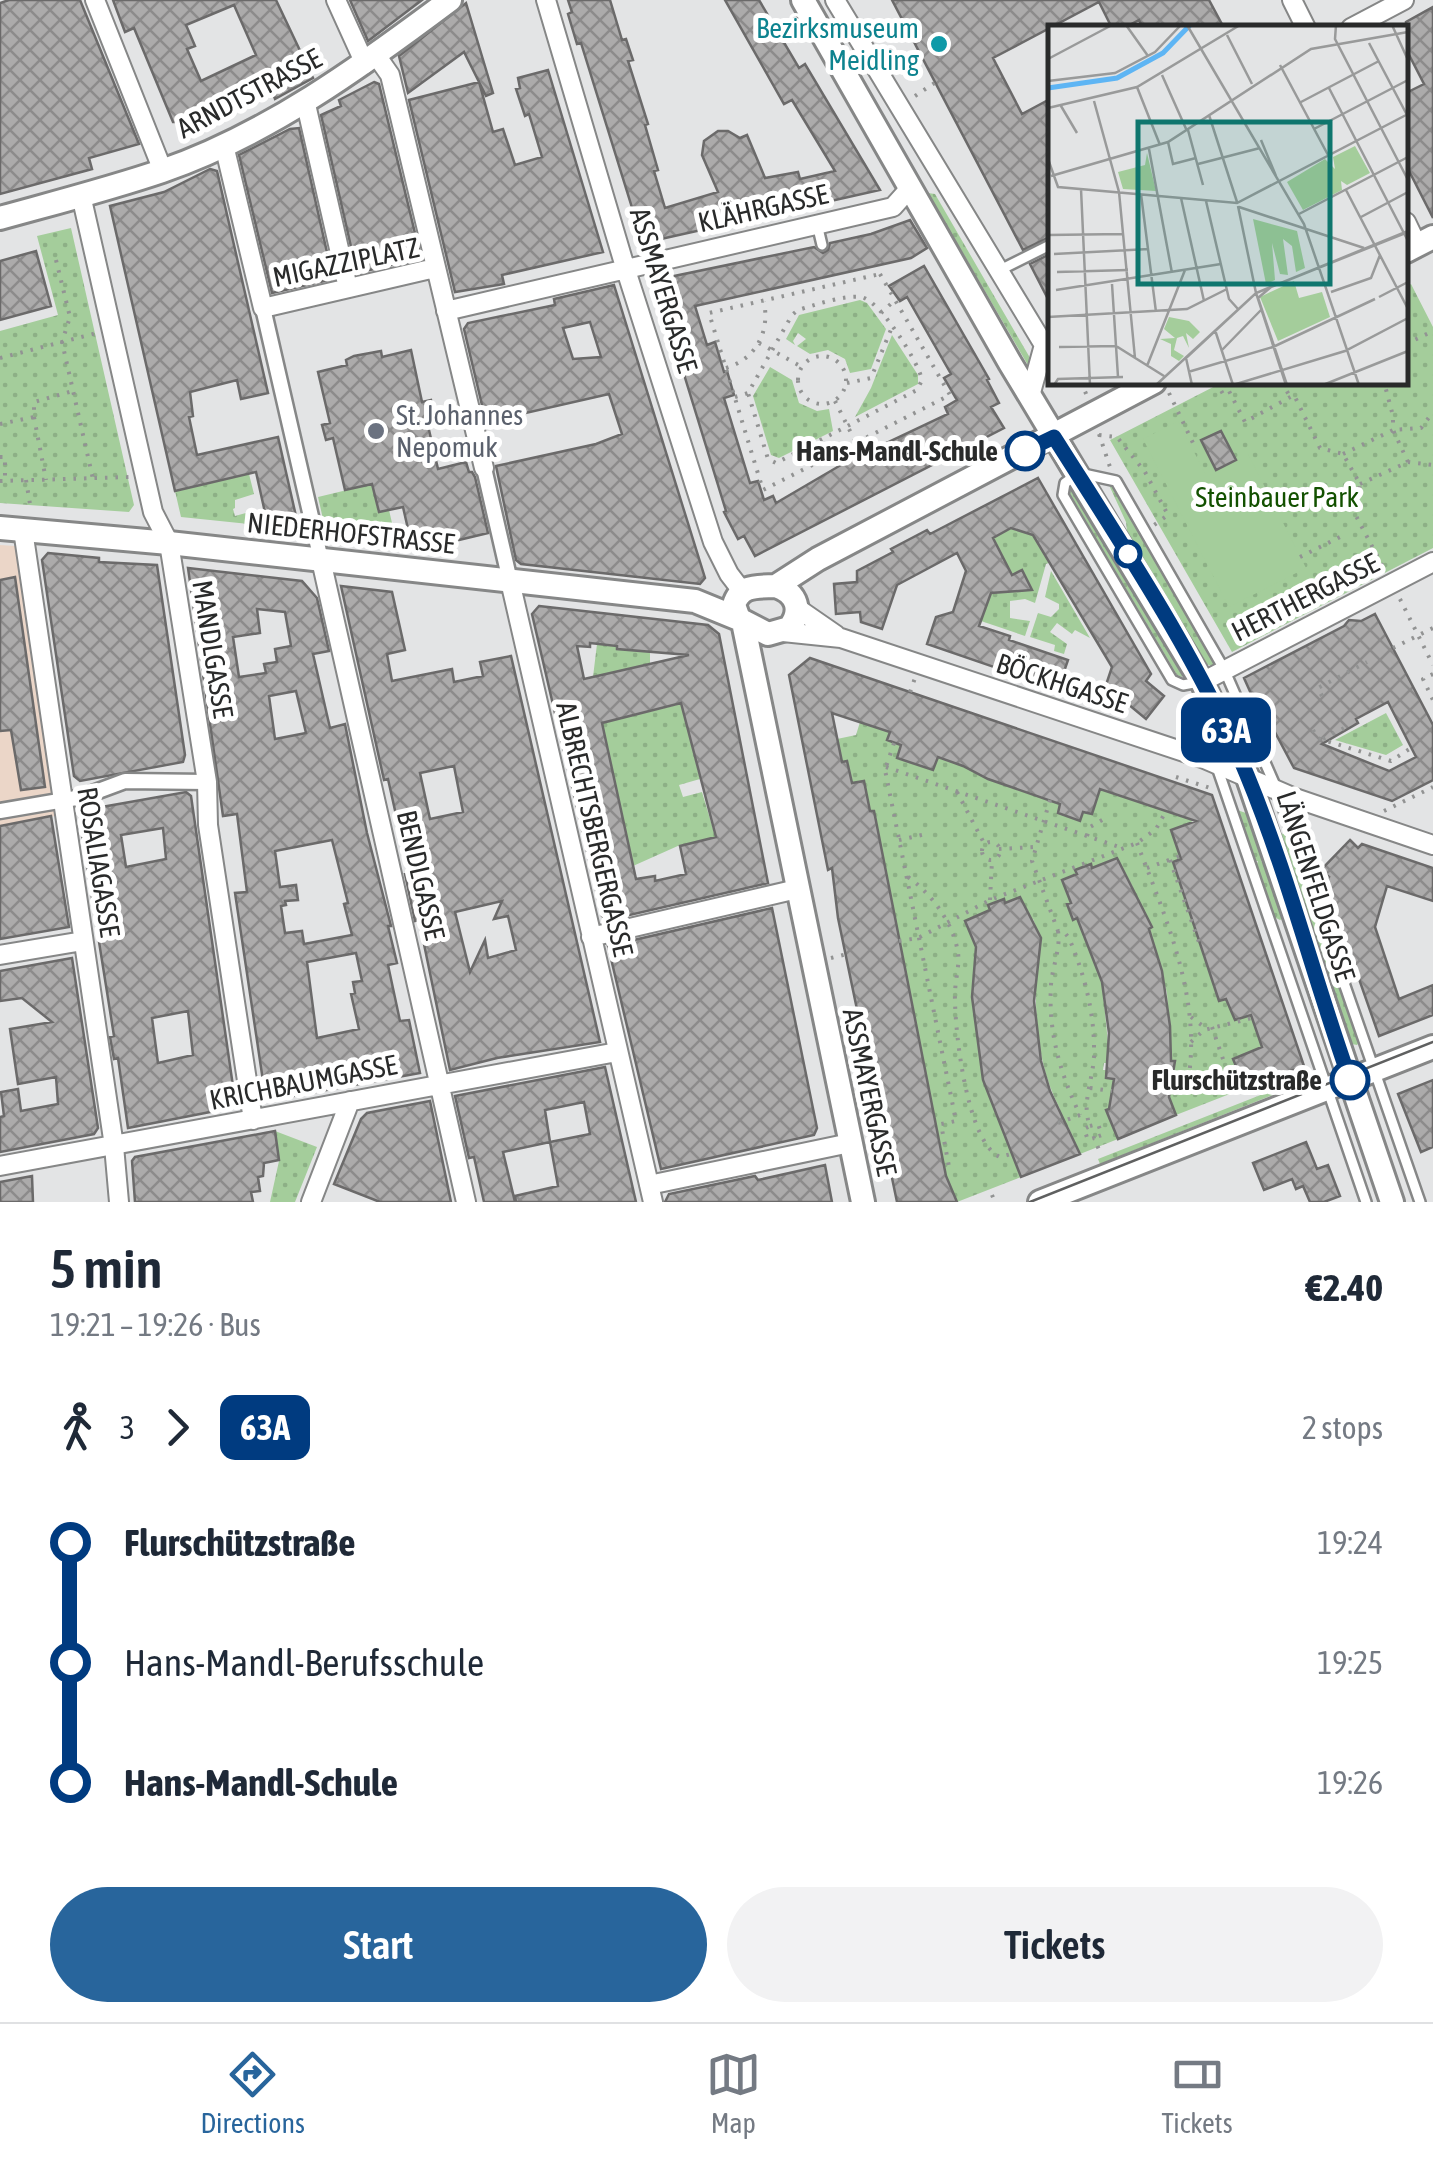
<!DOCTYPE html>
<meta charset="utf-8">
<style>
:root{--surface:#fff;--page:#f2f2f3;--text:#1f2937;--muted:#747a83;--line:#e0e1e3;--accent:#28659c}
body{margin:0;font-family:"Asap Condensed",sans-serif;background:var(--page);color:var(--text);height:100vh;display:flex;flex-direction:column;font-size:38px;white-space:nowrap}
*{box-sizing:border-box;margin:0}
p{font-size:32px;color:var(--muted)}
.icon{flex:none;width:55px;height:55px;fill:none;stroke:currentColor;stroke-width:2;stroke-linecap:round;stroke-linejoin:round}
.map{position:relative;height:1202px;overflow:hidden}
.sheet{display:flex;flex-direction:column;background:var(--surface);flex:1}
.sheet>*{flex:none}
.badge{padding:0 20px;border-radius:15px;font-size:35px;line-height:65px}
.map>.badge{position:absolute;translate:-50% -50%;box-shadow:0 0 0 5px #fff}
.legs{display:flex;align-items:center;gap:15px;height:110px;padding:0 50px;font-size:32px}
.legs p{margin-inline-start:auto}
.overview{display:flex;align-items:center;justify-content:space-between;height:170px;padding:0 50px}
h1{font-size:55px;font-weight:600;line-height:75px}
.cta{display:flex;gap:20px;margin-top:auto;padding:20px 50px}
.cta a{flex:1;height:115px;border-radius:60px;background:var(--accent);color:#fff;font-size:40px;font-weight:600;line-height:115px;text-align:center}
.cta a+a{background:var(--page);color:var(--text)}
ul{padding:0 50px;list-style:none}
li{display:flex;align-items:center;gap:35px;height:120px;font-size:38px}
li i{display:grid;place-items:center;width:15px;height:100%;margin:0 12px;background:currentColor}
li i::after{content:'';width:25px;height:25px;margin:-12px;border:8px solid;border-radius:50%;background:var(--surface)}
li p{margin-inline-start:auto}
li:first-child i{background:linear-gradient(#0000 50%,currentColor 0)}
li:last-child i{background:linear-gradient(currentColor 50%,#0000 0)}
.menu{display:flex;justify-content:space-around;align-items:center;height:140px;border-top:2px solid var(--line);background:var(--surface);font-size:28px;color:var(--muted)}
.menu a{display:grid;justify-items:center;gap:5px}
.menu .current{color:var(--accent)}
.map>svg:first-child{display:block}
</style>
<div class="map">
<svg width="1433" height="1202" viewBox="0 0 1433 1202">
<defs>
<pattern id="green-dots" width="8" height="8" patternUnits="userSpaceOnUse" patternTransform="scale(2.5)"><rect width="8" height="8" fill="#a4cd9b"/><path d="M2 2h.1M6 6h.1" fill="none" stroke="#8db086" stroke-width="1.8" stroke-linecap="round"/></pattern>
<pattern id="building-cross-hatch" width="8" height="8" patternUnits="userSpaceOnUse" patternTransform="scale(2.5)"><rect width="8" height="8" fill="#acabab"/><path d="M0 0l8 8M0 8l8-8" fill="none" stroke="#8c8b8b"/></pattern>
</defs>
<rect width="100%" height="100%" fill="#e3e4e5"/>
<path fill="#ebd6c8" d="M0 545 15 546 55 816 0 826Z"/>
<path fill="url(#green-dots)" d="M928 193 935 194 1033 363 1029 367Z
M71 228 134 505 129 512 0 503V331L58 315 37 236Z
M1411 284 1433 327V548L1232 652 1110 440 1221 383 1406 382V287Z
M860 300 867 303 886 329 871 369 850 373 845 359 828 350 810 354 797 346 806 339 798 333 793 341 795 345 786 339 799 315Z
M892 335 918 375V384L855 417 871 388Z
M770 367 792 380 799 403 817 411 829 409 833 431 779 458 771 455 753 396Z
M249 474 254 494 235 500V508L233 509 235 516 253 511 259 519 258 525 181 517 175 491Z
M372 484 378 512 389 510 396 540H386V547L328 541 318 497Z
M1109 485 1114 486 1214 660 1213 666 1205 664 1127 531 1126 522Z
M1070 488H1075L1183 673 1182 677 1177 675 1070 494Z
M1019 524 1018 531H1030L1051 562 1046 564 1035 603 1025 599 1010 601V618L1030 621 1025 636 981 621 991 593 1007 566 998 547 982 544Z
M1051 571 1090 638 1075 630 1072 634 1057 623 1050 632 1067 644 1064 654 1054 651 1055 645 1030 637 1038 613 1051 617 1059 609V604L1045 597Z
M597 644 617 646 618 650H650V664L593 677Z
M681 704 700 779 679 785 683 797 702 792 716 839 680 845 633 866 602 723Z
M1386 713 1403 745 1386 755 1335 740Z
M860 722 890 732 887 740 901 745 897 758 933 770 938 757 946 760 948 758 989 780 1060 804 1058 813 1080 820 1083 812 1092 814 1101 787 1188 813 1192 822 1171 830 1181 859 1174 862 1219 1000 1226 999 1235 1020 1251 1015 1264 1046 1233 1059 1245 1088 1176 1115 1167 1093 1170 1078H1174L1175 1062 1171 1061 1167 993 1145 911 1140 913 1130 889 1133 887 1117 859 1092 868 1090 864 1076 869 1077 874 1063 880 1071 903 1067 905 1073 919 1082 916 1102 982 1110 1063H1104L1103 1070H1107L1106 1078 1114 1080 1118 1139 1080 1154 1068 1126 1060 1128 1053 1113 1060 1109C1031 1053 1036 997 1036 936L1039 934 1033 919 1030 920 1003 899 989 905 990 910 965 921 980 955 972 997 983 1080 1021 1177 957 1202 946 1176 874 811H870L864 781 852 783 847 762H842L837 739 856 735Z
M1237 810 1246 813 1264 859 1261 861 1265 864 1284 918 1280 920 1272 916 1256 866 1258 861H1255Z
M1280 833 1290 836 1360 1041 1357 1045 1352 1044Z
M1309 1076 1310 1080 1100 1164 1098 1159Z
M275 1131 317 1147 295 1202H270L279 1161Z"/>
<path fill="#a4cd9b" d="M1178 421 1206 475 1248 454 1306 568 1229 607 1143 439Z"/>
<path fill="url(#building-cross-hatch)" stroke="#6b6a6a" stroke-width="2.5" fill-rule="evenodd" d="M9 0H80L139 144 89 158 92 169 0 194V3Z
M113 0H276L313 78 275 99 273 93 217 120 182 129 181 122H173L134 28 125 32ZM234 5 256 55 201 81 187 49 195 46 186 25Z
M350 0H422L368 41Z
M568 0H610L622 40 626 39 633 60 628 61 648 124 645 125 658 170 654 171 665 208 718 192 702 155 704 141 718 131H728L740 138 747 135 765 178 798 172 800 179 835 171 792 100 784 104 725 0H759L799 68 805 64 880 190 643 243 581 43 577 44 568 14 572 12Z
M892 0H1209L1224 28H1143L1139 20 1124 28H1112L1099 2 993 58 1022 114 1050 99V237L1023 250Z
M466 3 493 93 486 96 464 52 408 93 399 56Z
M1433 7V218L1406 165V93L1424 84 1406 49V22Z
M548 70 603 252 502 275 504 284 455 292 409 100 479 82 493 132 503 129 515 165 542 157 529 114 525 116 516 89 520 88 518 78Z
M374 82 379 84 421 258 357 273 321 115 341 106 339 100Z
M299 128 333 279 272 293 239 155 290 129Z
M210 169 217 171 268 393 241 399 237 380 190 392 193 416 189 417 197 455 278 437 298 525 283 528 282 523 268 526 256 472 175 491 110 206 164 192Z
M910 220 927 248 911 258 695 306 707 345 715 342 724 372 727 371 734 395 724 398 750 483 758 481 764 500 773 496 776 503 846 462 948 414 945 407 957 400 944 378 951 374 907 297 900 301 889 286 924 266 989 379 987 380 999 403 991 407 1004 428 755 556 744 536 738 539 724 512 726 511 655 280 814 247 823 253 828 250 830 243 871 234Z
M36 251 51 306 0 320V261Z
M1050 254V303L1030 264Z
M614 285 705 578 700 584 521 564 516 560 496 466 596 444 622 434 609 394 486 422 464 329 468 323 555 305 554 299ZM590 322 601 357 573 359 563 328Z
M411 350 422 402 431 400 434 415 426 417 438 469 466 462 469 472H472L475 477 488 533 413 551 403 507 379 512 372 484 345 490 333 438 326 440 322 425 330 423 318 372 347 365 346 360 354 356 381 351 382 357Z
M1221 431 1236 460 1216 470 1201 440Z
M1038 478 1151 674 1146 681 1164 696 1146 719 1128 704 1122 710 1100 703 1112 667 1033 535 1011 528 993 538 1012 575 1022 570 1032 590 991 593 979 626 1010 636 1009 640 1068 660 1058 689 927 644 936 617 953 612 966 571 957 553 897 585 882 629 861 622 860 612 836 614 834 584 857 582V571L893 552 891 549 927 530 930 534Z
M48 553 99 558V562L157 565 185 755 183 762 80 781 74 776 42 560Z
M188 568 302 581 317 598 329 651 313 654 330 728 345 724 367 833 391 926H388L397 963 388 965 400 1021 409 1020 420 1073 266 1101 235 893 247 892 237 814 223 816ZM257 609 285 612 291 646 275 649 277 662 264 664 266 673 239 677 233 637 260 633ZM296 691 306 733 275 739 269 696ZM332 840 348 903 344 904 352 935 304 944 302 931 285 933 281 906 286 905 285 901 298 900 296 885 280 887 275 851ZM356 953 362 981 353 982 355 993 351 994 359 1029 317 1038 307 962Z
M15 577 45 787 21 790 11 730 0 731V580Z
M341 586 392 592 405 650 387 654 392 681 452 669 454 682 483 676 480 662 511 656 600 1042 497 1058 450 1070 419 920 415 921 405 874 409 873 388 779 384 780ZM454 766 463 812 430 819 420 773ZM502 901 494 919 508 916 516 950 488 958 485 940 470 972 455 912Z
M539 606 708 625 719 634 768 883 608 920 602 916 532 614ZM590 643 617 646V649L689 655 584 679 577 646 590 647ZM681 703 716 837 680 846 686 874 655 881V876L636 879 602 723Z
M1375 614 1433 725V780L1392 801 1294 768 1269 721 1262 718 1244 678 1344 626 1349 620 1361 621ZM1388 702 1416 757 1389 771 1322 744 1358 723 1356 719Z
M810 658 1212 795 1304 1066 1245 1088 1233 1059 1262 1047 1251 1015 1235 1020 1226 999 1219 1001 1173 862 1181 859 1171 830 1196 821 1100 789 1092 814 1083 812 1080 821 1058 813 1060 804 988 779 963 766 938 757 933 770 897 758 901 745 887 740 890 732 832 713 842 762 847 761 852 783 864 781 870 811H874L946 1176 957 1202H897L838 918 832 868 828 870 789 675Z
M186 792 191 796 236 1107 128 1128 118 1058 114 1059 110 1037 114 1036 79 816 85 810ZM163 828 166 859 126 867 121 835ZM188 1011 193 1055 158 1063 152 1018Z
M51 816 69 927 0 939V826Z
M1350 840 1358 848 1362 844 1433 868V901L1387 886 1375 927 1399 999 1433 985V1015L1379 1036 1325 882 1329 877 1321 870Z
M1117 858 1152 927 1149 929 1162 971 1170 1026 1171 1061H1175L1169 1097 1176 1115 1118 1139 1106 1110 1109 1109 1114 1079 1106 1078 1109 1033 1102 982 1077 918 1073 920 1067 904 1071 903 1062 880 1077 874 1075 870 1091 864 1092 868Z
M1020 897 1041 938 1034 1001 1041 1061 1050 1091 1080 1154 1021 1177 983 1080 972 997 976 947 965 921 990 910 988 905 1004 899 1005 903Z
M772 908 817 1128 814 1135 661 1169 608 946Z
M72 958 98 1128 94 1134 0 1152V1117L4 1116 1 1092 18 1089 21 1111 58 1104 56 1077 18 1084 10 1029 52 1022 22 998 0 1001V971Z
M605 1067 636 1202H516L515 1196 558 1186 550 1142 503 1152 515 1202H484L474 1157 469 1158 455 1096ZM584 1102 590 1134 550 1142 545 1110Z
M1433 1080V1147L1421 1152 1398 1094Z
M430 1101 451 1202H380L334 1184 361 1119 367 1113Z
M275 1131 279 1160 264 1163 263 1176 258 1177 260 1191 251 1192 253 1202H135L132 1161 135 1157Z
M1306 1142 1317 1169 1328 1165 1340 1196 1324 1202H1310L1303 1186 1296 1189 1292 1179 1264 1190 1253 1163Z
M825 1165 832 1202H665L669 1194 755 1176 758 1180Z
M32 1176 33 1202H0V1182Z"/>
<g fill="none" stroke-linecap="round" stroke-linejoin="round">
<defs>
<path id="service" d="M817 224 822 245
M1000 270 1050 245
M1199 682 1183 685 1172 680 1063 495 1065 483 1079 473 1116 481 1224 669 1277 790 1420 1202
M1217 767 1366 1202"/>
<path id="pedestrian" d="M263 308 321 560
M484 468 510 581
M0 811 82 797 125 781 207 782"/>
<path id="minor" d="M95 0 163 171
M336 0 365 64
M546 0 625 267 713 542 729 574 742 591
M835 0 1044 345 1030 396
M1292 0 1306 28
M1351 28 1404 0
M376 55 390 75 484 468
M305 100 348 288
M224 145 263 308 435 268
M81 195 153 512 169 543 207 782 208 825 253 1120
M1406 222 1417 245
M446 311 893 207 910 188
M23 530 114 1146 119 1202
M321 560 466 1202
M510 581 653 1202
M797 608 836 635
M783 632 841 638 1202 758 1295 798 1433 845
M1202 682 1433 562
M591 937 797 889
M0 955 83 941
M0 1166 617 1052
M649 1185 850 1143
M311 1202 350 1101"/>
<path id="tertiary" d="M803 0 1010 363 1202 682 1248 778 1392 1202
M0 218C54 203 109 189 162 171 267 135 362 66 450 0
M1406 251 1433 237
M0 528 169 543 695 601 739 619
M776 586 818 559 1154 382
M776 586C797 593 803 611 789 628L768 634 739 619 734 605C740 584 758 587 776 586Z
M743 622 863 1202
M1040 1202 1433 1047"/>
</defs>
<use href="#service" stroke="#868787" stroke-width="14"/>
<use href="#pedestrian" stroke="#868787" stroke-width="19"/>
<use href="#minor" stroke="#868787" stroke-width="22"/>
<use href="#tertiary" stroke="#868787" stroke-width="28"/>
<path stroke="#929393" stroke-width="4" stroke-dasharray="2.5 8" stroke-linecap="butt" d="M915 96 936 82
M56 260 70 317 62 342 93 479
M880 274 950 395 763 490 709 313Z
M881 313 895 300
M759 343 802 367
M1406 344 1433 331
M798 380a24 24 0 1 1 48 0a24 24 0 1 1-48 0Z
M0 358 97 333
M726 368C756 359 770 332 764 302
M1081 382 1087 396
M1216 382 1223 394 1229 391 1245 422 1294 395 1320 448 1343 454 1360 484 1355 514 1384 569
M1282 382 1290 397
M847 383 871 378 892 327
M1169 393 1193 443
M735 397 748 393 792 315 798 310C815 305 843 295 861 297 880 300 919 363 922 380L917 390 776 463 768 459 748 393
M835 401 862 455
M34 417 46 480
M0 424 34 417V402L73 391
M1099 434 1110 467
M1099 435 1117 437 1145 472 1168 515 1154 525
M1343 454 1393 430V416L1384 382
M0 457H5V480
M1408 462 1393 430 1421 428 1433 412
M26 480 31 510
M0 481 130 477
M1360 484 1408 462 1433 465
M1300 557 1344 535
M1400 599 1433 665
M1393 648 1433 628
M1433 674 1423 679 1433 700
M910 692 915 678
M1322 696 1318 688 1367 662
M1313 730 1317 738 1391 761 1411 748
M1323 739 1350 725
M894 743 885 770 956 1121 941 1124 950 1172
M886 767 1122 848
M1176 777 1210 788
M957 792 985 845
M1050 800 1032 861 1058 931 1065 933 1069 938C1085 976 1095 1014 1094 1056 1093 1080 1081 1104 1090 1126L1084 1129 1088 1140 1094 1138 1100 1152
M1384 811 1433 787
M1087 836 1090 827 1104 819
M899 840 926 834
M982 851a9 9 0 1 1 18 0a9 9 0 1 1-18 0Z
M1137 843C1166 919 1202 998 1188 1082
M999 849 1034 847
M1170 860 1201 948
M1147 868 1180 856
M908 877C931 893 954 924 958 953 960 966 954 984 955 999 955 1032 967 1143 1000 1157L1011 1154
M990 900 992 860
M1058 931C1061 948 1052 968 1051 985 1048 1032 1060 1073 1080 1115
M899 941 918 938 990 900 1137 843 1156 829 1166 811
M831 958 847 954
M1191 1017 1207 1029
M1212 1027 1224 1062
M1191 1042 1204 1030 1252 1018
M1090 1088 1112 1091
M1058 1123 1080 1115
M1090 1126 1098 1124 1102 1135 1094 1138
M992 1195 995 1202"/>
<use href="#service" stroke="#fff" stroke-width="9"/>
<use href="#pedestrian" stroke="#fff" stroke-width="14"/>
<use href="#minor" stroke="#fff" stroke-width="18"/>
<use href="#tertiary" stroke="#fff" stroke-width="22"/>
<path stroke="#5f6060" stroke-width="2.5" d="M1030 1202 1433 1042"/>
</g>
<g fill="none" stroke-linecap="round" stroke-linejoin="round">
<defs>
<path id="line-1" d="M1025 451 1054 437C1123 546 1197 656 1247 775 1288 874 1314 979 1350 1080"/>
</defs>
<use href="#line-1" stroke="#fff" stroke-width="22"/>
<use href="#line-1" stroke="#003b80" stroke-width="15"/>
</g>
<circle fill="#0f9aa8" stroke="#fff" stroke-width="4" cx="939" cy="44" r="10"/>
<circle fill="#6b7280" stroke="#fff" stroke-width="4" cx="376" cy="431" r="10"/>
<g fill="#fff" stroke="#003b80" stroke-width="5">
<circle cx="1025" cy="451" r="18"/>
<circle cx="1128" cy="554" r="12"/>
<circle cx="1350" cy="1080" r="18"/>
</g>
<g text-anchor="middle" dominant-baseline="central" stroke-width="10" stroke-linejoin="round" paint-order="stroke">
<g font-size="28" fill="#0d838f" stroke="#fff" text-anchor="end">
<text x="919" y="28">Bezirksmuseum<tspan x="919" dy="32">Meidling</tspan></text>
</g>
<g font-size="28" fill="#292a2a" stroke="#fff">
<text transform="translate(249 93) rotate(-28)">ARNDTSTRASSE</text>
<text transform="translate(763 208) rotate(-13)">KLÄHRGASSE</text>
<text transform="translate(346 262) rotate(-12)">MIGAZZIPLATZ</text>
<text transform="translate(664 290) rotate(73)">ASSMAYERGASSE</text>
<text transform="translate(351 533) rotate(6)">NIEDERHOFSTRASSE</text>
<text transform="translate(1305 597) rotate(-27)">HERTHERGASSE</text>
<text transform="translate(213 649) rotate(81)">MANDLGASSE</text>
<text transform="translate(1062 683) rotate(18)">BÖCKHGASSE</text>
<text transform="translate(595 829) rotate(77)">ALBRECHTSBERGERGASSE</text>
<text transform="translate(99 862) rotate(81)">ROSALIAGASSE</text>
<text transform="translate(421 875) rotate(77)">BENDLGASSE</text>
<text transform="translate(1316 886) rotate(72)">LÄNGENFELDGASSE</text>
<text transform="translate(303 1082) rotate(-11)">KRICHBAUMGASSE</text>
<text transform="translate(870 1092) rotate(78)">ASSMAYERGASSE</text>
</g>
<g font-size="28" fill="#5b616d" stroke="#fff" text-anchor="start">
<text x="396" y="415">St. Johannes<tspan x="396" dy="32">Nepomuk</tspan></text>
</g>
<g font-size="28" font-weight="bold" fill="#292a2a" stroke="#fff" text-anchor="end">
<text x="998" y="451">Hans-Mandl-Schule</text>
<text x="1322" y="1080">Flurschützstraße</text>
</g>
<g font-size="28" fill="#135100" stroke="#fff">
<text x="1277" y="497">Steinbauer Park</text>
</g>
</g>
<g transform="translate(1048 25)">
<rect width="360" height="360" fill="#e3e4e5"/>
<path d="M307 121 322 148 299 160 293 156 294 165 255 185 239 157 277 134 287 144 285 132ZM99 128 108 166 75 164 70 147 97 140ZM205 194 249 206 257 243 248 247 244 221 235 214 240 250 232 249 224 218 227 255 218 259ZM246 256 251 273 274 267 282 292 230 316 212 272ZM121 292 141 296 152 307 145 314 138 308 141 323 135 311 129 313 126 325 136 331 131 336 123 331V319L112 314 127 313 116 304Z" fill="#a4cd9b"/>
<path fill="none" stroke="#5eb5f4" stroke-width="5" d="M0 63 69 53 115 28 142 0"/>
<path fill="none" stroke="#999a9a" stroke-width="2.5" d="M78 0 100 31M139 0 256 199 311 360M288 0 287 14 360 155M344 0 360 35M179 10 204 59M321 18 359 90M0 34 64 0M232 40 280 130M114 50 139 106M0 56 67 48 107 27 133 0M89 62 112 120M281 63 360 216M46 76 71 167 87 333M253 77 331 36M13 81 29 108M0 83 89 62 192 0M161 90 189 177M266 104 360 55M140 105 155 160M213 115 228 151M120 117 125 139 148 133M101 124 124 248M0 134 10 162 189 178 360 89M150 139 212 123M3 151 120 117 263 24 360 7M33 164 42 360M298 165 360 284M93 169 108 287M133 173 156 276M158 176 181 274 190 284M190 181 208 268 238 360M191 182 316 223M251 189 360 132M313 192 360 167M0 210 75 209M6 229 101 224M9 247 80 245M64 259 70 352M223 262 210 273 239 360M8 265 173 239M283 267 323 253 332 230M331 272 360 257M0 292 139 284 179 264M167 305 185 360 297 326 360 293M11 322 68 321 116 351M174 325 213 285M99 341 137 245M140 347 225 322 327 274M6 360 10 354 75 352M108 360 208 268 360 207M144 360 138 333 208 268 360 206M275 360 360 326"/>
<path fill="#0f766e" fill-opacity="0.15" stroke="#0f766e" stroke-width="5" d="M90 97H282V259H90Z"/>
<rect width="360" height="360" fill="none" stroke="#292a2a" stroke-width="5"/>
</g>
</svg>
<b class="badge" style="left:1226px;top:730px;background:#003b80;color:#fff">63A</b>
</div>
<section class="sheet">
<div class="overview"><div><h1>5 min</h1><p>19:21 – 19:26 · Bus</p></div><b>€2.40</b></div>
<div class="legs"><svg class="icon" aria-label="walk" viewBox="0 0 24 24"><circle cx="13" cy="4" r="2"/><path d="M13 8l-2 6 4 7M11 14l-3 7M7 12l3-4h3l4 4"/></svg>3<svg class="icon" aria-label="forward" viewBox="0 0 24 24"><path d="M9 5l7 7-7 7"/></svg><b class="badge" style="background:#003b80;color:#fff">63A</b><p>2 stops</p></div>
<ul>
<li><i style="color:#003b80"></i><b>Flurschützstraße</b><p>19:24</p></li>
<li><i style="color:#003b80"></i><span>Hans-Mandl-Berufsschule</span><p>19:25</p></li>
<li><i style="color:#003b80"></i><b>Hans-Mandl-Schule</b><p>19:26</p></li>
</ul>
<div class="cta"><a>Start</a><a>Tickets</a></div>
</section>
<nav class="menu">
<a class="current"><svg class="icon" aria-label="directions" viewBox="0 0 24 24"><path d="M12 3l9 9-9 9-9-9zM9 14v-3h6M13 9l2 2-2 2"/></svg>Directions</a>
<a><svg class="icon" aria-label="map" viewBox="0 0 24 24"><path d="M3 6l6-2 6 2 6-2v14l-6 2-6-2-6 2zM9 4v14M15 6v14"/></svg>Map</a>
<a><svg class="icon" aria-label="tickets" viewBox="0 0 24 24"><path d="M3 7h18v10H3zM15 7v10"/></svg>Tickets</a>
</nav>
